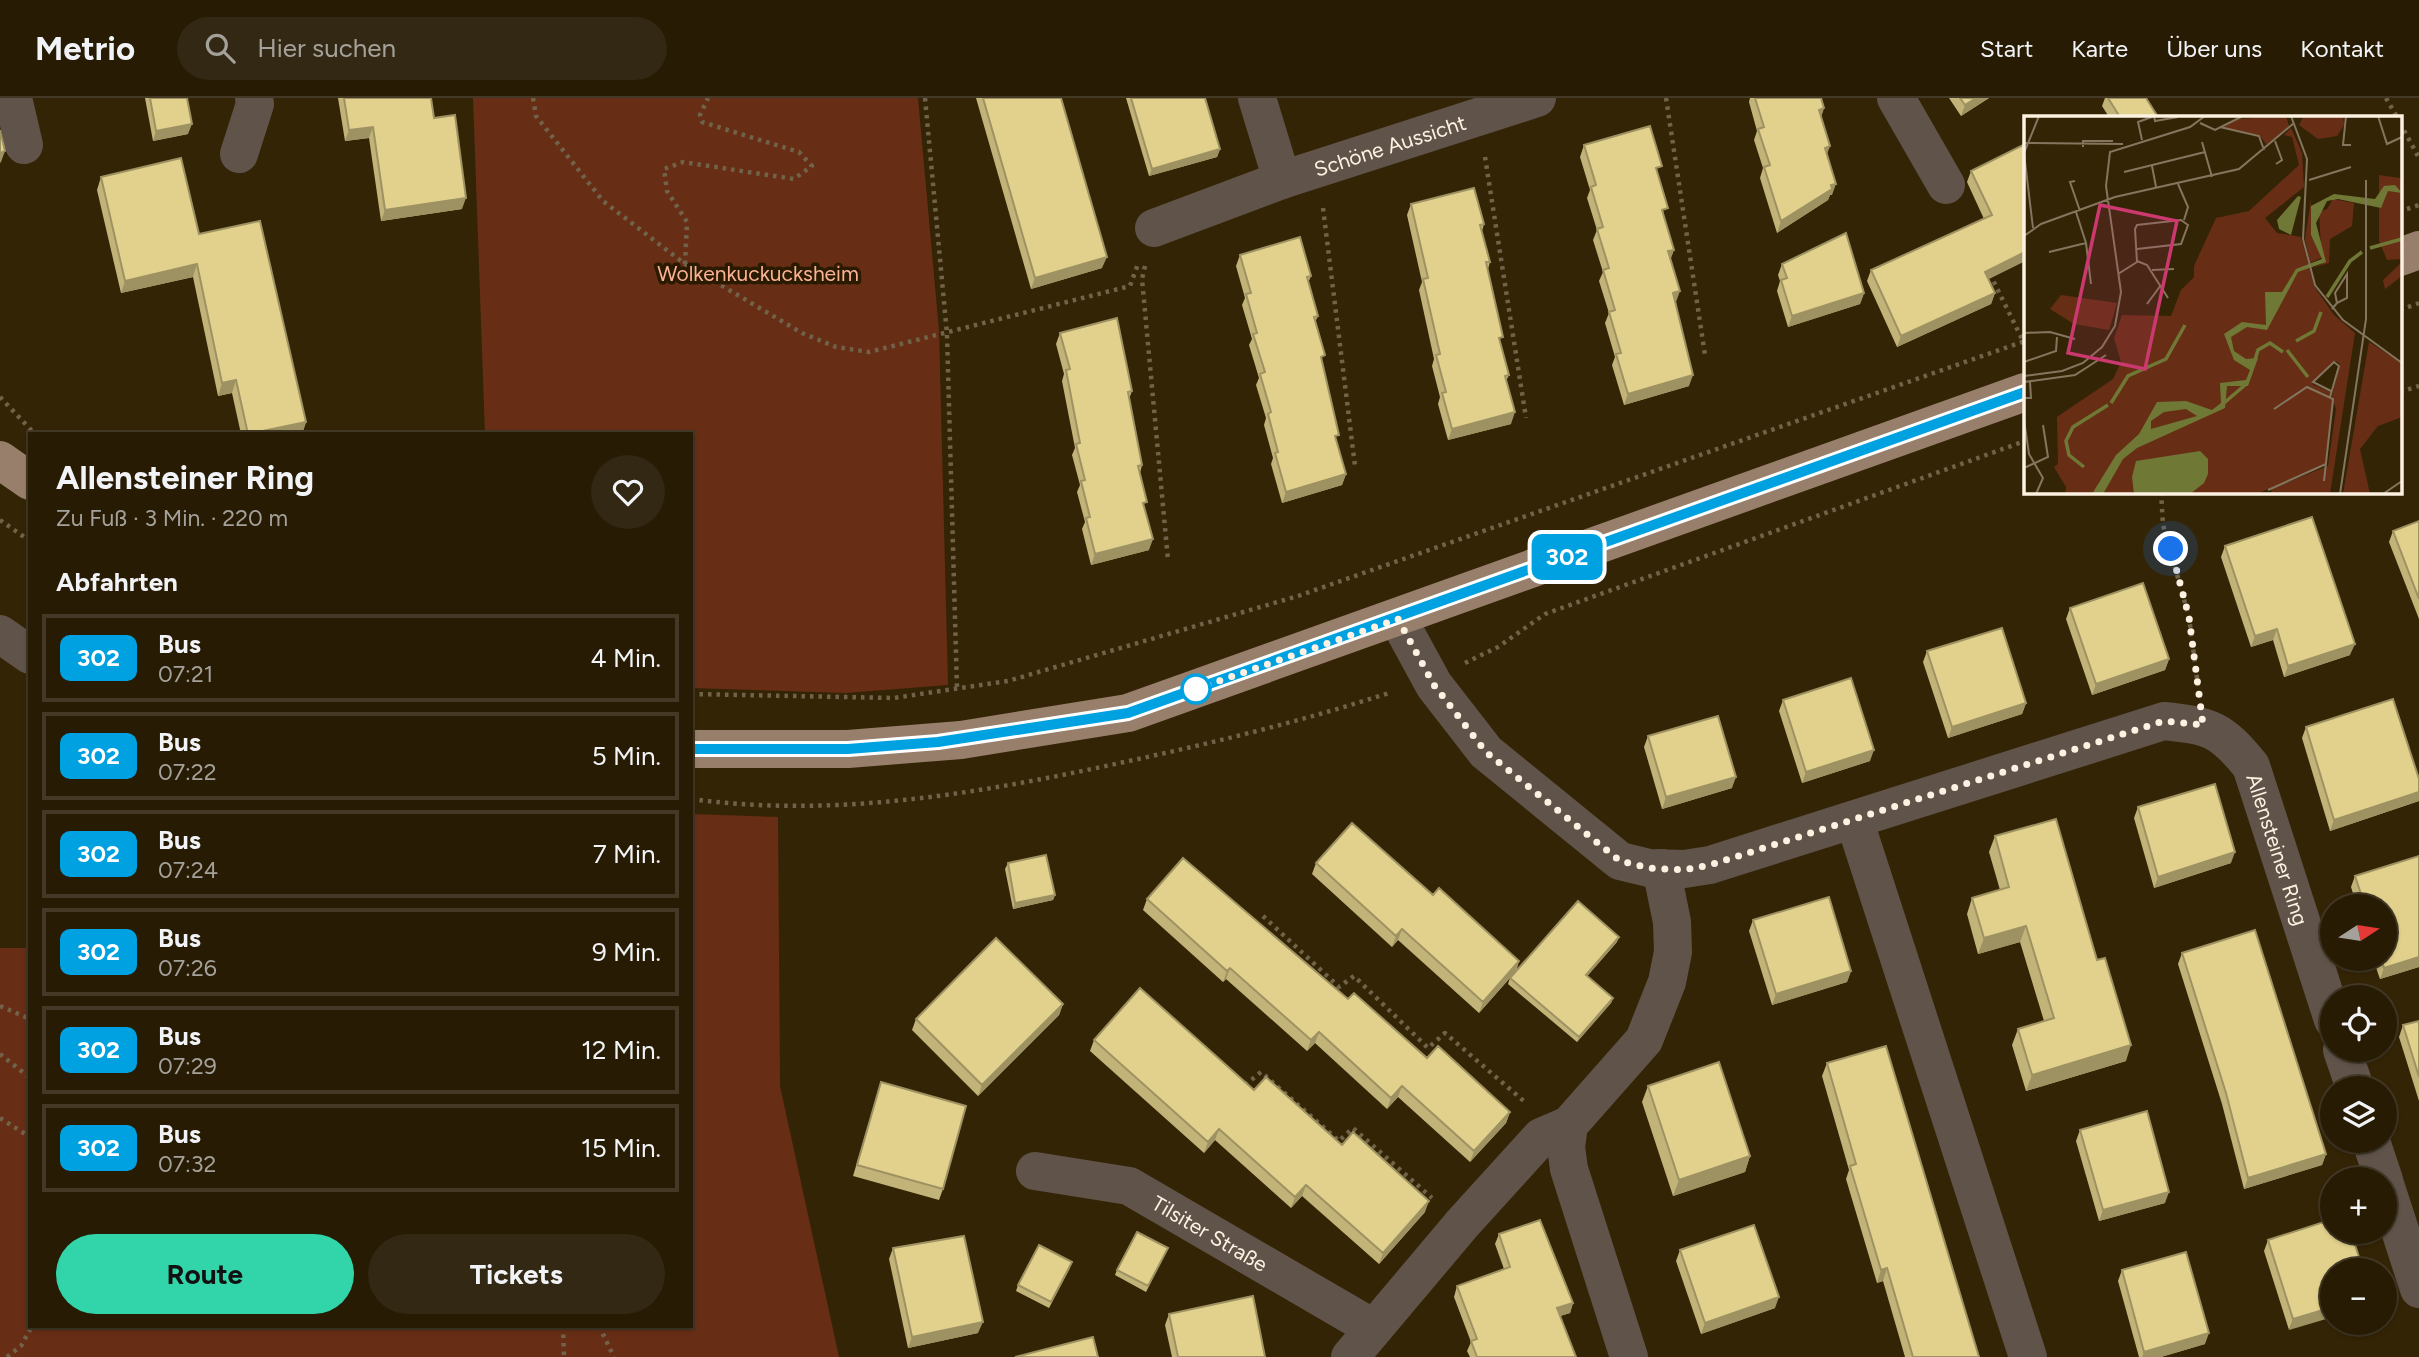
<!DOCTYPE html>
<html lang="de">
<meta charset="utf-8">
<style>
:root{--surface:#271b04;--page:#332813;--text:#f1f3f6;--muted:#a4a19a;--line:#433926;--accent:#32d4a9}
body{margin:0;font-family:Figtree,sans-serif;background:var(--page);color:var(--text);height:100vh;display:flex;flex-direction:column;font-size:26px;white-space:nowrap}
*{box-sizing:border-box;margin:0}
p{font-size:23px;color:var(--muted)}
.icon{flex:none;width:38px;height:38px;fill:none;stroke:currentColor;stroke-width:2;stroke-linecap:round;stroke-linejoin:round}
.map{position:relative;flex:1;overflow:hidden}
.details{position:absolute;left:28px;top:334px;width:665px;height:896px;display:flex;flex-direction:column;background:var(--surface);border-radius:0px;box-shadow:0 2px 5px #0004,0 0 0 2px var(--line)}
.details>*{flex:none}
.badge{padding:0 14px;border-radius:10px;font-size:24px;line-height:46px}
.needle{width:46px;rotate:78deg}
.buttons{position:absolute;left:2320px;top:796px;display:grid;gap:14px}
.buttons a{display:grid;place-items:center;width:77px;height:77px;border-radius:50%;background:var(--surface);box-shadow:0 2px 5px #0004,0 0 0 2px var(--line);font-size:35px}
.you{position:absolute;width:35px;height:35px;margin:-18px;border:5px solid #fff;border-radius:50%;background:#1a73e8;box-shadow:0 0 0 10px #1a73e833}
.map>.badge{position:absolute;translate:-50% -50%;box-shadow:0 0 0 4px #fff}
h2{padding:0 28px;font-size:26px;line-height:63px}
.round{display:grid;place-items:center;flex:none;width:74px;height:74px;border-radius:37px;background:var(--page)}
.head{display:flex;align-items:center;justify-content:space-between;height:119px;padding:0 28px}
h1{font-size:33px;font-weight:700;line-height:52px}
.button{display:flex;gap:14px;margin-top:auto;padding:14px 28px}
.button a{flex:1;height:80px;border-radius:42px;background:var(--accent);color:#111;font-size:28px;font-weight:700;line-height:80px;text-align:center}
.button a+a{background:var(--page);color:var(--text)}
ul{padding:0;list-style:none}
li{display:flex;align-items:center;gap:21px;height:88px;margin:0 14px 10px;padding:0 14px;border:4px solid var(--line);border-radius:0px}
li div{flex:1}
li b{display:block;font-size:26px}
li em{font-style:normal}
li .badge{min-width:77px;font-weight:700;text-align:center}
header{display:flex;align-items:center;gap:42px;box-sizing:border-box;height:98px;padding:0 35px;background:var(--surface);border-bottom:2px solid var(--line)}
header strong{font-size:33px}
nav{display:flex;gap:38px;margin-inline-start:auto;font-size:24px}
.search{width:490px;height:63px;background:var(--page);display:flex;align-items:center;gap:18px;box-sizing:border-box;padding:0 24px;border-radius:38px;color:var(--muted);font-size:26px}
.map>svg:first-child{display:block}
</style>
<header>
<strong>Metrio</strong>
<div class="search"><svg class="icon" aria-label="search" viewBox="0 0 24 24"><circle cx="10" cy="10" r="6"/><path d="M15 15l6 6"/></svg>Hier suchen</div>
<nav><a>Start</a><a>Karte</a><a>Über uns</a><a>Kontakt</a></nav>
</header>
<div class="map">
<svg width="2419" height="1259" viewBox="0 0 2419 1259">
<rect width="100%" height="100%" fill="#342406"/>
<path fill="#672e15" d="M473 0H918L939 233 948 587 845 595 691 590V336H485Z
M691 716 778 719 780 988 839 1259H0V850H30V1228H691Z"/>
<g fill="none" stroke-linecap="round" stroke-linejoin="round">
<path stroke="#716349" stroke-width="4.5" stroke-dasharray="3.5 5" stroke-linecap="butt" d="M533 0 536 18 603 103 685 166 802 235 836 249 869 254 1130 188 1138 166
M925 0 947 236 957 591
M1666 0 1705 257
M2386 0 2397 19
M2400 25 2419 60
M1485 59 1526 320
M1323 110 1355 368
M2407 111 2419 107
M685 166 687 124 667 93 664 71 683 64 794 81 812 68 799 54 702 24 700 17 708 0
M1145 168 1142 181 1168 462
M1990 176 2023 243
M2400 212 2419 205
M2400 294 2419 288
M0 299 32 333
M2161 394 2163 427 2189 519 2198 588
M0 422 30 443
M1465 565 1498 549 1545 516 2025 343
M691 596 894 600 1008 583 1298 498 2025 243
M691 701C838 721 987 694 1129 663 1217 644 1306 622 1392 594
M1263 818 1339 889 1354 878 1428 950 1445 935 1526 1005
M0 908 30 921
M0 956 30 980
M1245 987 1261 974 1339 1043 1353 1030 1432 1100
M0 1020 30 1039
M563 1228 564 1259
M599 1228 614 1259
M7 1259 21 1248 32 1228"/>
<g stroke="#60544a" stroke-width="38">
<path d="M13 0 24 47"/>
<path d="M1257 0 1282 82"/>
<path d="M1896 0 1946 87"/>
<path d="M239 56 255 6 254 0"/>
<path id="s1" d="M1154 130 1282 82 1537 0"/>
<path id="s2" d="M1398 521 1434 587 1486 654 1620 763 1649 770 1684 771 1710 767 2164 623C2211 628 2221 631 2251 668L2333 922"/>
<path d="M0 536 30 557"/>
<path d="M1855 724 2028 1259"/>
<path d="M2342 952 2355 990"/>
<path d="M1569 1027 1566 1049 1569 1071 1629 1259"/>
<path d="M2371 1043 2384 1082"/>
<path id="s3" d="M1035 1073 1129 1088 1373 1230"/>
<path d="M2385 1086 2419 1191"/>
<path d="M1350 1259 1462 1126 1541 1039 1569 1027 1644 942 1667 884 1673 854 1672 824 1661 770"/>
</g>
<path stroke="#987f6b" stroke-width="38" d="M2400 159 2419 152
M0 362 30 383
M691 651H848L961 642 1128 615 2025 294"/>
</g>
<path fill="#c2b478" d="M145 0H187L188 36 153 43Z
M338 0H431L434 20 462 111 381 123 369 40 345 43Z
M976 0H1061L1102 170 1031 191Z
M1126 0H1205L1220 51 1217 59 1149 78Z
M1750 0H1821L1824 10 1821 19 1832 97H1830L1828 102 1777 135 1760 80 1763 70 1754 42 1757 33 1749 4Z
M1949 0H1989L1961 18Z
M2105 0H2146L2158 19H2109L2102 8Z
M1584 47 1658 77 1664 119 1674 152 1670 161 1676 204 1689 288 1624 307 1612 267 1615 259 1605 225 1609 215 1599 183 1603 174 1593 142 1597 132 1587 100 1590 92 1580 59Z
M1971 73 2025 163 1988 181 1995 195 1991 206 1897 249 1867 183 1871 172 1984 121 1967 84Z
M101 79 199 136 306 324 302 336H241L232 295 218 298 193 179 121 195 97 92Z
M1411 106 1484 126 1482 133 1490 164 1488 171 1500 246 1509 277 1506 283 1511 326 1448 342 1438 306 1440 299 1432 268 1434 261 1419 192 1422 184 1407 117Z
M1240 157 1311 178 1308 185 1318 218 1315 224 1322 265 1336 343 1346 376 1342 387 1282 405 1271 366 1273 360 1264 327 1266 320 1256 287 1259 280 1249 247 1252 241 1242 207 1245 200 1236 168Z
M1782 166 1864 195 1860 206 1788 229 1777 193 1780 183 1778 177Z
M1060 235 1132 293 1129 301 1142 367 1140 375 1149 452 1091 467 1082 431 1085 424 1077 394 1080 387 1072 357 1075 350 1062 283 1064 276 1056 246Z
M2419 423V521L2389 444 2393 433Z
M2225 448 2350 557 2284 579 2273 542 2251 549 2221 459Z
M2070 510 2169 561 2165 572 2092 597 2066 521Z
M1927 553 2026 605 2022 616 1948 640 1923 564Z
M1783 602 1870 663 1802 685 1779 613Z
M2306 629 2419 703 2330 733 2302 640Z
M1648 638 1732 690 1662 711 1644 649Z
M2138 709 2231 765 2154 790 2134 720Z
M1995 738 2126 963 2026 993 2012 947 2018 931 2044 923 2020 844 1978 856 1967 816 1972 800 2000 792 1989 754Z
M2419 758V869L2380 881 2373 861H2385V808H2357L2351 789 2355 778Z
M1008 765 1055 797 1053 802 1013 811 1005 771Z
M1316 765 1433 797 1519 863 1516 874 1617 844 1587 878 1613 900 1611 905 1577 944 1508 886 1510 880 1479 915 1398 842 1392 849 1312 776Z
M1147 801 1348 901 1427 960 1510 1014 1506 1025 1470 1064 1398 999 1387 1011 1315 945 1307 953 1226 881 1223 884 1143 812Z
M1753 822 1851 873 1847 884 1772 907 1749 833Z
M2182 855 2326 1056 2322 1067 2244 1091 2222 1006 2178 866Z
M1063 906 1059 917 978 998 912 932 916 921Z
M2419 923V1003L2399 939 2403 927Z
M1094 942 1254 992 1342 1047 1425 1114 1379 1166 1302 1098 1291 1110 1215 1042 1204 1055 1090 953Z
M1827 965 1979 1259H1905L1883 1183 1877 1185 1846 1081 1849 1072 1822 978Z
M881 984 943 1091 939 1102 853 1078Z
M1648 988 1750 1058 1745 1074 1673 1098 1642 1004Z
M2080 1032 2165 1105 2099 1123 2076 1043Z
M2333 1121 2289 1232 2264 1153 2268 1142Z
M1499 1136 1573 1205 1570 1215 1560 1218 1576 1259H1470L1467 1253 1471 1244 1454 1199 1457 1188 1504 1171 1495 1146Z
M893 1150 978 1235 908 1250 889 1161Z
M1168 1150 1146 1194 1115 1177 1117 1172Z
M1680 1152 1775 1210 1701 1236 1676 1163Z
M1070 1170 1049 1210 1016 1193 1018 1187Z
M2122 1172 2205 1246 2161 1259H2139L2118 1183Z
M1169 1216 1265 1259H1172L1165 1227Z"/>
<path fill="#9e9262" d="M1976 0H1989L1961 18 1965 7Z
M1824 10 1820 21 1819 12Z
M192 26 188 36 153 43 156 33Z
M373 29 369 40 345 43 349 32Z
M1830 48 1826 59 1825 50Z
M1220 51 1217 59 1149 78 1152 71Z
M5 53 1 64 0 65V55Z
M1836 86 1832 97H1830L1828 102 1777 135 1781 123 1831 87Z
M466 100 462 111 381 123 385 112Z
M1674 152 1670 163 1668 153Z
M2025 154V163L1981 185 1985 174Z
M1107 159 1102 170 1031 191 1035 180Z
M197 166 193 179 121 195 125 183Z
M1680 193 1676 204 1673 195Z
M1864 195 1860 206 1788 229 1792 218Z
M1995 195 1991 206 1897 249 1901 238Z
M1693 277 1689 288 1624 307 1628 296Z
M236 282 232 295 218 298 222 285Z
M1515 314 1511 326 1448 342 1452 331Z
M306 324 302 336H251Z
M1346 376 1342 387 1282 405 1286 394Z
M1153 441 1149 452 1091 467 1095 456Z
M2277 531 2273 542 2251 549 2255 538Z
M2355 546 2350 557 2284 579 2288 568Z
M2169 561 2165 572 2092 597 2096 586Z
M2026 605 2022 616 1948 640 1952 629Z
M1874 652 1870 663 1802 685 1806 674Z
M1736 679 1732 690 1662 711 1666 699Z
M2419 694V703L2330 733 2334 722Z
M2235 754 2231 765 2154 790 2158 779Z
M1055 797 1053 802 1013 811 1015 805Z
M2026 828 2020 844 1978 856 1984 840Z
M1402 831 1398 842 1392 849 1396 838Z
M1619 839 1617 844 1584 882 1586 877Z
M2419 859V869L2380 881 2384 870Z
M1519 863 1515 874 1479 915 1483 904Z
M1230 870 1226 881 1223 884 1227 873Z
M1851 873 1847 884 1772 907 1776 896Z
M1613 900 1611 905 1577 944 1579 939Z
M1063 906 1059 917 978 998 982 987Z
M1319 934 1315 945 1307 953 1311 942Z
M2131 947 2126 963 2026 993 2032 977Z
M1402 988 1398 999 1387 1011 1391 1000Z
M1510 1014 1506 1025 1470 1064 1474 1053Z
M1219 1031 1215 1042 1204 1055 1208 1044Z
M2326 1056 2322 1067 2244 1091 2248 1080Z
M1750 1058 1745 1074 1673 1098 1679 1082Z
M1306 1087 1302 1098 1291 1110 1295 1099Z
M2169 1094 2165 1105 2099 1123 2103 1112Z
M1429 1103 1425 1114 1379 1166 1383 1155Z
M1887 1170 1883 1183 1877 1185 1881 1172Z
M1779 1199 1775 1210 1701 1236 1705 1225Z
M1573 1205 1570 1215 1554 1220 1557 1210Z
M2333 1209V1219L2289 1232 2293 1221Z
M983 1224 978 1235 908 1250 912 1239Z
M2209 1235 2205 1246 2161 1259H2142L2144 1254Z"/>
<path fill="#e1d18c" stroke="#9e9262" stroke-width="2" d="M150 0H187L192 26 156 33Z
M344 0H431L434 20 455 17 466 100 385 112 373 29 349 32Z
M983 0H1061L1107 159 1035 180Z
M1131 0H1205L1220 51 1152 71Z
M1755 0H1821L1824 10 1819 12 1830 48 1825 50 1836 86 1831 87 1832 91 1781 123 1764 69 1770 67 1758 31 1764 29Z
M1960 0H1976L1965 7Z
M2108 0H2146L2158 19H2120Z
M1650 28 1662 68 1656 70 1668 110 1662 112 1674 152 1668 153 1680 193 1673 195 1693 277 1628 296 1616 256 1621 255 1609 214 1615 212 1603 172 1609 170 1597 131 1603 129 1591 89 1596 87 1584 47Z
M0 32 5 53 0 55Z
M2025 46V154L1985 174 1995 195 1901 238 1871 172 1992 117 1971 73Z
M181 60 199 136 260 123 306 324 248 336 236 282 222 285 197 166 125 183 101 79Z
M1474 90 1484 126 1480 127 1490 164H1486L1503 239 1499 240 1509 277 1505 278 1515 314 1452 331 1442 295 1446 294 1436 257 1440 256 1423 181 1428 180 1411 106Z
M1846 135 1864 195 1792 218 1781 182 1787 180 1782 166Z
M1300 139 1311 178 1307 179 1318 218 1314 219 1325 257 1321 259 1339 337 1335 338 1346 376 1286 394 1275 355 1278 354 1268 316 1271 314 1260 276 1265 274 1253 236 1257 235 1246 196 1251 195 1240 157Z
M1117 220 1132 293 1128 294 1142 367 1138 368 1147 404 1143 405 1153 441 1095 456 1086 420 1090 419 1081 383 1085 382 1076 346 1080 345 1066 272 1070 271 1060 235Z
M2312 419 2355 546 2288 568 2277 531 2255 538 2225 448Z
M2419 423V501L2393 433Z
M2143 485 2169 561 2096 586 2070 510Z
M2002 530 2026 605 1952 629 1927 553Z
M1851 580 1874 652 1806 674 1783 602Z
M2393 601 2419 681V694L2334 722 2306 629Z
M1718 618 1736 679 1666 699 1648 638Z
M2215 686 2235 754 2158 779 2138 709Z
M2056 721 2097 862 2105 860 2131 947 2032 977 2018 931 2054 920 2026 828 1984 840 1972 800 2009 789 1995 738Z
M1352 725 1433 797 1439 790 1519 863 1483 904 1402 831 1396 838 1316 765Z
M1046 757 1055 797 1015 805 1008 765Z
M2419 758V859L2384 870 2381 861H2385V808H2365L2355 778Z
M1183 760 1348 901 1354 895 1427 960 1438 948 1510 1014 1474 1053 1402 988 1391 1000 1319 934 1311 942 1230 870 1227 873 1147 801Z
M1829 799 1851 873 1776 896 1753 822Z
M1578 803 1619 839 1586 877 1613 900 1579 939 1510 880Z
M2255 832 2326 1056 2248 1080 2226 995 2182 855Z
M996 840 1063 906 982 987 916 921Z
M1140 890 1254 992 1266 979 1342 1047 1353 1034 1429 1103 1383 1155 1306 1087 1295 1099 1219 1031 1208 1044 1094 942Z
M2419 923V979L2403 927Z
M1886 948 1979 1259H1913L1887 1170 1881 1172 1850 1068 1856 1066 1827 965Z
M1719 964 1750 1058 1679 1082 1648 988Z
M881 984 966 1008 943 1091 857 1067Z
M2147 1013 2169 1094 2103 1112 2080 1032Z
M2333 1121V1134H2351L2363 1172H2333V1209L2293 1221 2268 1142Z
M1540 1122 1573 1205 1557 1210 1576 1259H1477L1471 1243 1477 1241 1457 1188 1510 1169 1499 1136Z
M1754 1127 1779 1199 1705 1225 1680 1152Z
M1137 1134 1168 1150 1148 1188 1117 1172Z
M964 1138 983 1224 912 1239 893 1150Z
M1039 1147 1072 1164 1051 1204 1018 1187Z
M2186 1154 2209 1235 2144 1254 2122 1172Z
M1253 1198 1265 1259H1178L1169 1216Z
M1093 1239 1098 1259H1015Z"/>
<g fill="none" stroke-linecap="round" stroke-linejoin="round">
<defs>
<path id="line" d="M691 651H848L938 644 1128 615 2025 294"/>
</defs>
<use href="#line" stroke="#fff" stroke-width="16"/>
<use href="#line" stroke="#00a1e0" stroke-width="10"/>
<path stroke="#fdf2e1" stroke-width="7" stroke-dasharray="0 12.6" d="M1196 591 1398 521 1434 587 1486 654 1620 763 1649 770 1684 772 1710 767 2164 623 2203 627 2189 519 2171 451"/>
</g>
<circle fill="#fff" stroke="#00a1e0" stroke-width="3.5" cx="1196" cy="591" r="14"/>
<g text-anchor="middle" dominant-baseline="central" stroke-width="7" stroke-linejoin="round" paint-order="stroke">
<g font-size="21" fill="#fdf2e1" stroke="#2a1a00">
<text stroke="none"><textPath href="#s1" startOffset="250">Schöne Aussicht</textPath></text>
<text stroke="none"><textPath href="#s2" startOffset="1090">Allensteiner Ring</textPath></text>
<text stroke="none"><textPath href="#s3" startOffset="189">Tilsiter Straße</textPath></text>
</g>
<g font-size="21" fill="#fbb194" stroke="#2a1a00">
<text x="758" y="175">Wolkenkuckucksheim</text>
</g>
</g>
<g transform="translate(2024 18)">
<rect width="378" height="378" fill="#342406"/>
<path d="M262 0 265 10 243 29 236 20 199 11 214 3ZM280 0H319L320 9 313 20 294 23 275 9ZM267 12 278 37 280 71 241 102 253 117 277 121 290 170 310 199 331 217 306 378H248L247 373 304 350 312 293 308 280 316 248 312 245 288 268 306 276 310 288 301 348 293 353 232 378H41L42 371 30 351 34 348 33 301 89 263 97 246 90 222 98 199 147 200 157 174 170 161V150L192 102 225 95 275 49 268 21 260 19ZM355 59 376 62 378 67V143L363 144 355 125ZM287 83V119L299 141 286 147 281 123ZM309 83 330 87 328 110 306 123 305 147 288 152 298 148 295 96 303 93ZM378 146V160L361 173 359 164ZM37 179 93 187 85 214 50 208 26 193ZM345 226 378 247V301L354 310 336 333 346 378H319Z" fill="#672e15"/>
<path d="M371 69 378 77 364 75 357 92 314 83 303 85 292 107 302 146 274 156 243 214 223 211 207 221 210 235 222 243 234 242 224 270H203L201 292 113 332 99 343 79 378H68L92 339 115 318 133 286 162 285 188 294 197 287 196 267 222 264 226 254 210 244 200 218 218 206 242 209 241 176H258L272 153 298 143 287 119V90L310 78 351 83 360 70ZM162 293 173 300 127 313V305L140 296ZM274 80 277 81 267 119 255 113 253 104ZM176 335 184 343V358L180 367 166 378H110L108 361 112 345Z" fill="#707836" fill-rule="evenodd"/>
<path fill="none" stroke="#707836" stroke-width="3.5" d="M346 132 378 123M303 181 326 145 338 136M272 225 290 215 297 196M263 234 284 261M231 244 234 234 246 227 259 236M87 287 104 260 142 243 161 209M200 287 221 269M60 351 45 339 42 325 49 311 84 289"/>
<path fill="none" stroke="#84765e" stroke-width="2" d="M130 0 131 5 154 1M267 0 283 43 279 123 291 169 319 204 378 247M322 0 319 29H327M354 0 363 28 378 21M176 7 191 14 219 0M196 11 235 20 240 34M118 24 114 6 128 1M251 25 258 44 252 48M178 26 188 61M0 27 99 28M59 31V25H89M128 50 132 71M100 56 181 36M285 64 327 51M51 65 46 66 56 95M154 68 164 91 160 104M52 96 62 127 67 168M9 112 0 37 15 0M0 120 17 108 91 81 215 53 270 7M25 136 62 127M113 145 123 149 144 182M128 154 150 153M94 158 113 146 111 113 113 109 157 104 164 109 157 128 113 133M123 188 137 169M308 193 313 187 311 177 323 158V182L313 187M0 217 26 216 51 223M0 246 32 235 33 221M0 260 38 255 59 247 78 231 91 210 97 176 82 70 86 36 166 11 181 0M0 266 51 259 82 239M306 281 315 250 310 246 289 266 307 275M1 282H7L6 266M250 293 283 271 309 283 300 365M0 304 5 338 19 362 12 378M0 352 24 341 19 309M244 374 302 348M316 378 342 203V64M359 378 378 365"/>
<path fill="#cb396f" fill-opacity="0.15" stroke="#cb396f" stroke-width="3.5" d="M76 89 153 105 121 253 44 237Z"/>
<rect width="378" height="378" fill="none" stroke="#fdf2e1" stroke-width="3.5"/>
</g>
</svg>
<div class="buttons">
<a><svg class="needle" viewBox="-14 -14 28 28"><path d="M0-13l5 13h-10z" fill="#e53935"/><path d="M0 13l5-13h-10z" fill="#a4a19a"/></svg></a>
<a><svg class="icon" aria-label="locate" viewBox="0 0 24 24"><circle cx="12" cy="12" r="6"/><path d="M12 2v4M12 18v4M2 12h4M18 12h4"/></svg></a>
<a><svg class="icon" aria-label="layers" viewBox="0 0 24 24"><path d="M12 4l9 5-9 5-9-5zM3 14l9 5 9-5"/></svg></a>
<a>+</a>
<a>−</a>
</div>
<div class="you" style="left:2171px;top:451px"></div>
<b class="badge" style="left:1567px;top:459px;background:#00a1e0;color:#fff">302</b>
<section class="details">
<div class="head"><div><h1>Allensteiner Ring</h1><p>Zu Fuß · 3 Min. · 220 m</p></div><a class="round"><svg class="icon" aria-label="heart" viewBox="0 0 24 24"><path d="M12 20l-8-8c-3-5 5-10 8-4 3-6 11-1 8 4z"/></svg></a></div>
<h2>Abfahrten</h2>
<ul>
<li><span class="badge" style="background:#00a1e0;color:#fff">302</span><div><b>Bus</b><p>07:21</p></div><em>4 Min.</em></li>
<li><span class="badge" style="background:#00a1e0;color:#fff">302</span><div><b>Bus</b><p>07:22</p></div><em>5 Min.</em></li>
<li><span class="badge" style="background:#00a1e0;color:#fff">302</span><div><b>Bus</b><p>07:24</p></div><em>7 Min.</em></li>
<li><span class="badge" style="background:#00a1e0;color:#fff">302</span><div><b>Bus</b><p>07:26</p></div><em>9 Min.</em></li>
<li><span class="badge" style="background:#00a1e0;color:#fff">302</span><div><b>Bus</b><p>07:29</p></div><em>12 Min.</em></li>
<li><span class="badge" style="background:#00a1e0;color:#fff">302</span><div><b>Bus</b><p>07:32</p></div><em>15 Min.</em></li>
</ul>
<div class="button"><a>Route</a><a>Tickets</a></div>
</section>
</div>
